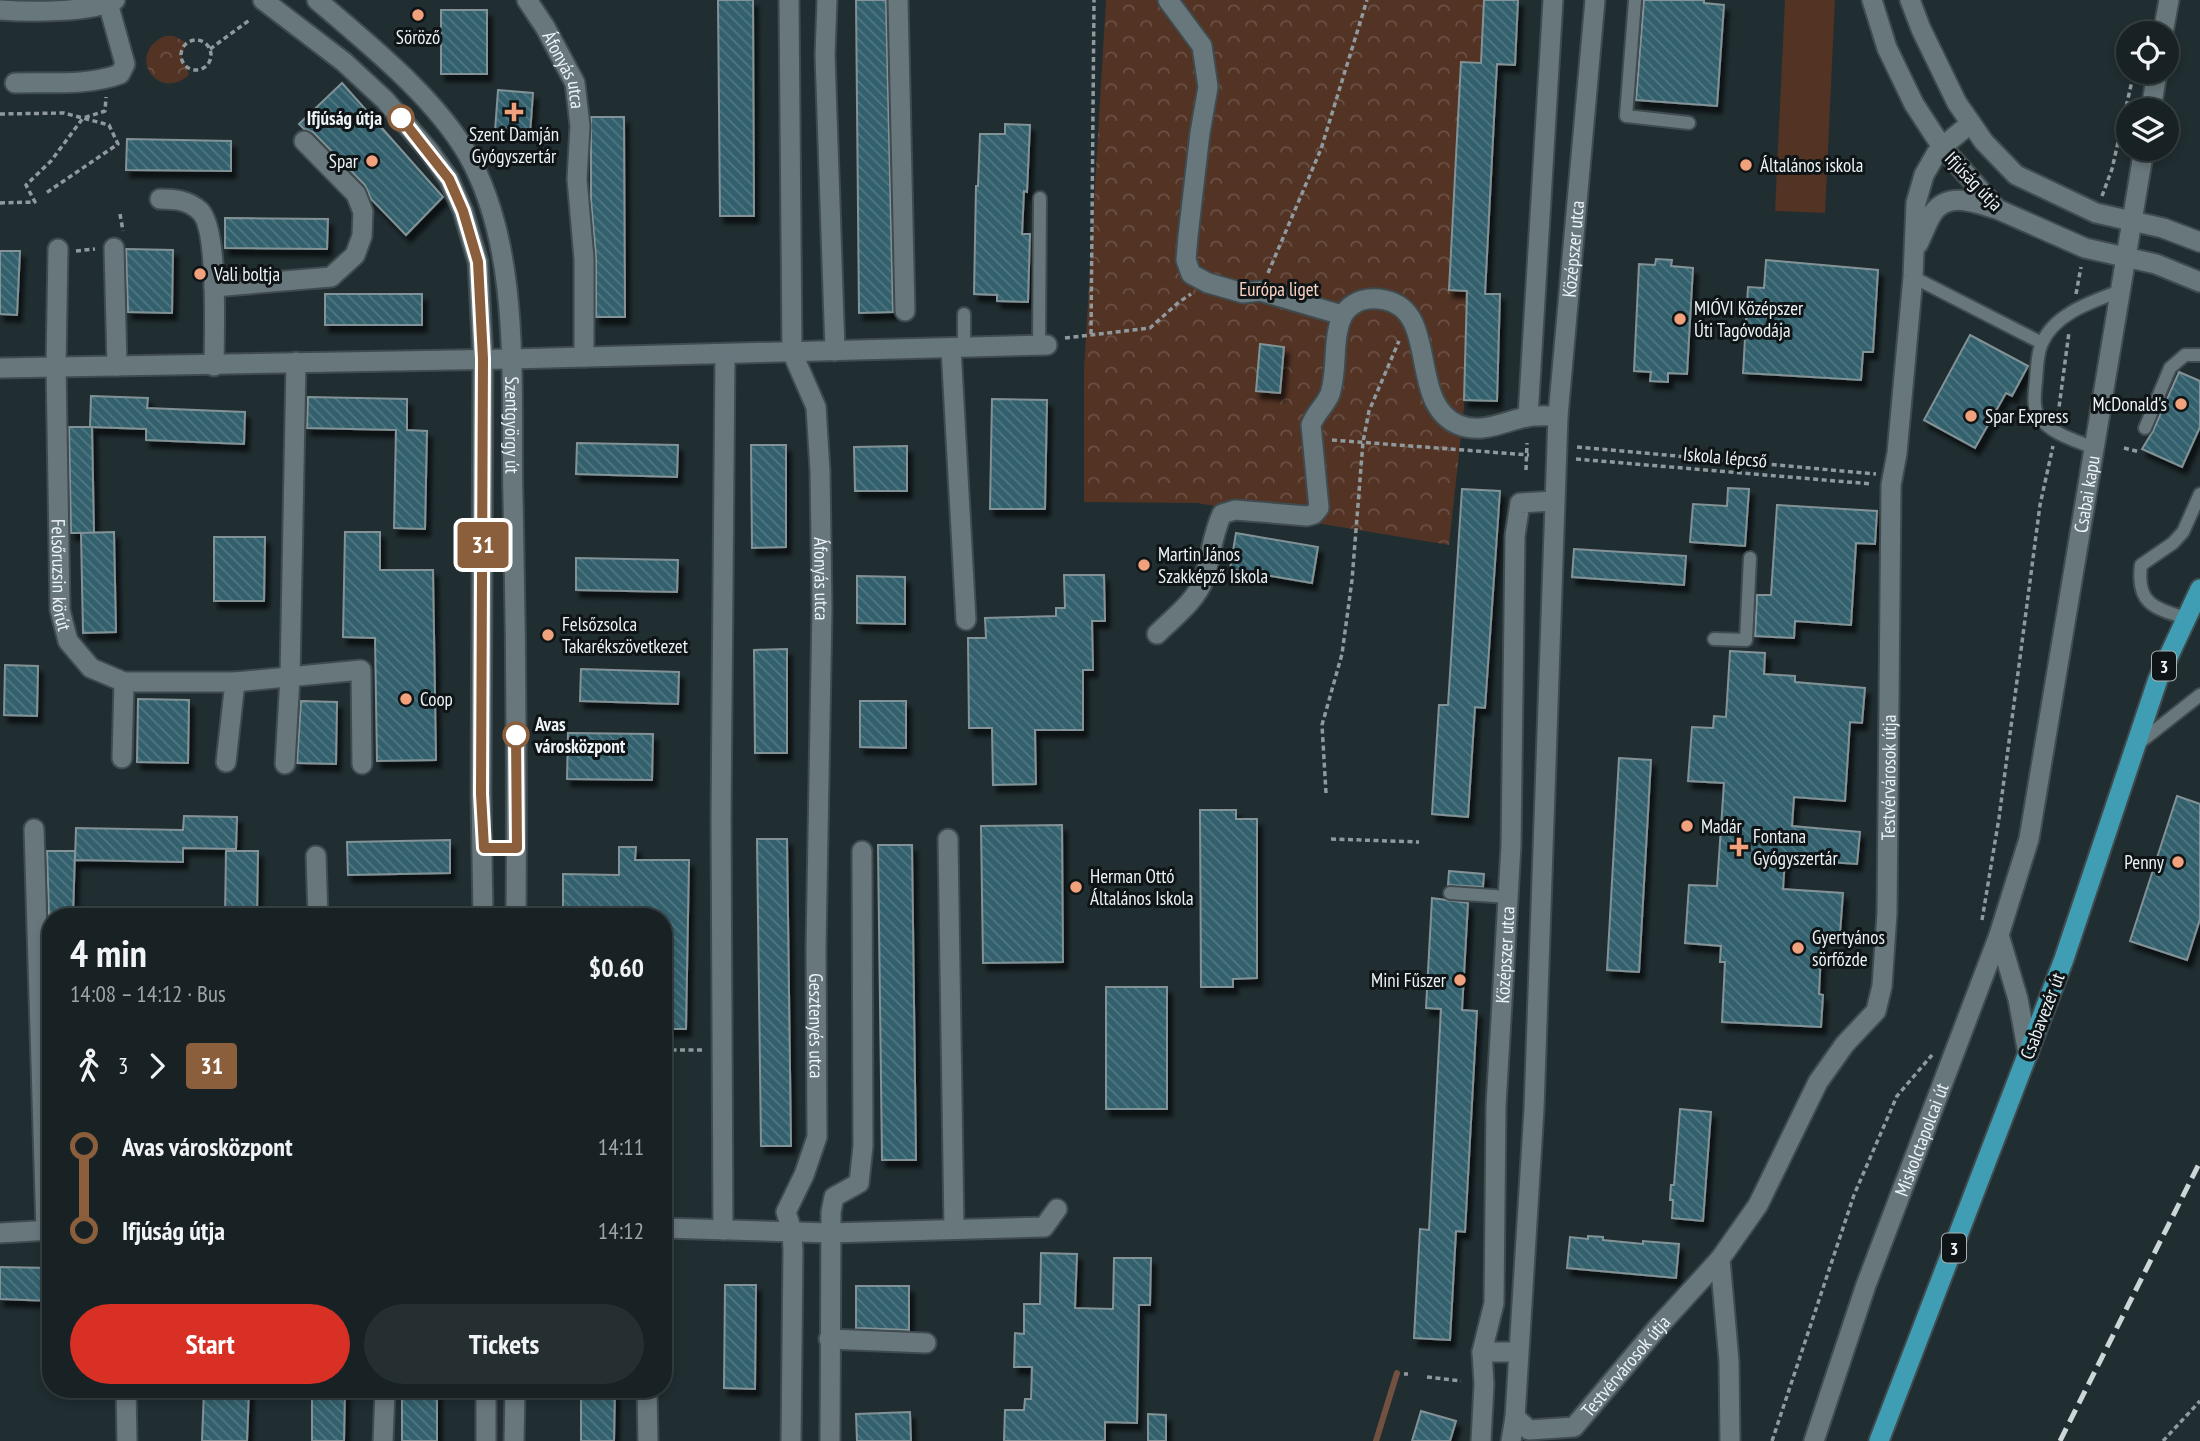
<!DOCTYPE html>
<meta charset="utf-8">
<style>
:root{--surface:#182225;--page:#252f32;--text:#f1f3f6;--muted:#9fa4a7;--line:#363f42;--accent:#d93025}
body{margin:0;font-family:"PT Sans Narrow",sans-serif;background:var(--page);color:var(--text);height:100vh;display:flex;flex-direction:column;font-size:26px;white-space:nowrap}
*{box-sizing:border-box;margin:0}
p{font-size:23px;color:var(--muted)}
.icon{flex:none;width:38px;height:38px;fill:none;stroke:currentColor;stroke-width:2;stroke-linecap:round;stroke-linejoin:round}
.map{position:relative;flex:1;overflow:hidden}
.drawer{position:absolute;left:42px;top:908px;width:630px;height:490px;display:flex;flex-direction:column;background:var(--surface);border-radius:28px;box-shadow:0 4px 10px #0003,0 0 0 2px var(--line)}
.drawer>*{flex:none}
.badge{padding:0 14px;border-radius:5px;font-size:24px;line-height:46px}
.controls{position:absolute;left:2116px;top:21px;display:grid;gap:14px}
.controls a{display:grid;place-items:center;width:63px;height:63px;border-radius:50%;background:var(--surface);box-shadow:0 4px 10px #0003,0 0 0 2px var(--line);font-size:35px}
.map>.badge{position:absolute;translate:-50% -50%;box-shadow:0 0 0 4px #fff}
.legs{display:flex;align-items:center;gap:10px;height:77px;padding:0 28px;font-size:23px}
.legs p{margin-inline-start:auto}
.head{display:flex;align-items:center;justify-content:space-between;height:119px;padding:0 28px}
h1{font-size:38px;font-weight:700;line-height:52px}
.primary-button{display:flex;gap:14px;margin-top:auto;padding:14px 28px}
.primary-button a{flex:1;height:80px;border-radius:42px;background:var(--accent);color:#fff;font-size:28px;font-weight:700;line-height:80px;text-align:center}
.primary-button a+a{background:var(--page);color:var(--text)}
ul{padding:0 28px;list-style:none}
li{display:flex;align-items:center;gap:24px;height:84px;font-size:26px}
li i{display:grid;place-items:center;width:10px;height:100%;margin:0 9px;background:currentColor}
li i::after{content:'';width:18px;height:18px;margin:-9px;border:5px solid;border-radius:50%;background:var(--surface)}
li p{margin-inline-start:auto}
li:first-child i{background:linear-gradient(#0000 50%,currentColor 0)}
li:last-child i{background:linear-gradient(currentColor 50%,#0000 0)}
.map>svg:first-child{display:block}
</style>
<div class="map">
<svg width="2200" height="1441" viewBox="0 0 2200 1441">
<defs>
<pattern id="park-crowns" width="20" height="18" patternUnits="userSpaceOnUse" patternTransform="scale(1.75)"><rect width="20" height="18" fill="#523324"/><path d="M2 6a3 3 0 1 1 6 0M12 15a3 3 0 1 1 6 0" fill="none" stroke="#6b5145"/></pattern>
<pattern id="building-back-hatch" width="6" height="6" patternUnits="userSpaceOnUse" patternTransform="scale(1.75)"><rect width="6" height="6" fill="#33606c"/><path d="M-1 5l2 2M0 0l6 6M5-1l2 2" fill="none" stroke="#517782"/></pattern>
<filter id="shadow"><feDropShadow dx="4.5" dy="7" stdDeviation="2" flood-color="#0009"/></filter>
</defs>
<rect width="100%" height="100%" fill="#202d31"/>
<path fill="#523324" d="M1785 0H1835L1825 213 1775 211Z"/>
<path fill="url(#park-crowns)" d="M1106 0H1486L1464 408 1449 545 1197 503 1084 502V369Z
M165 36H174L187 43 181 55 189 75C157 103 125 53 165 36Z"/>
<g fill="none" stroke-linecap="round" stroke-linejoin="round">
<path stroke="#735141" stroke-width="6" d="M1376 1441 1397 1373"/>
</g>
<path fill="url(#building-back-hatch)" stroke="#829296" stroke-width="2" filter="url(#shadow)" d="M718 0H753L754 216H720Z
M856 0H886L893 312 859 313Z
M1484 0H1518L1515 65 1497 64 1494 119 1485 294H1500L1497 401 1464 400 1467 291 1449 290 1461 62 1481 63Z
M1644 0H1704V3L1724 5 1717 106 1636 100Z
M441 10H487V74H441Z
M342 83 443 197 406 235 371 199 365 185 313 132 304 129 299 124Z
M498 90 533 93 530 134 495 131Z
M591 117H624L625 317H596V258L591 200Z
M1005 124 1030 125 1027 192 1024 191 1022 234H1030L1028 302 997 301V295L974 294 976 186H978L980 134H1005Z
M127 139 231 141V171L126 170Z
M225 218 328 219 327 249 225 248Z
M126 249 173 250 172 313 128 312Z
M0 251H20L17 315 0 314Z
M1656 259 1672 260 1671 266 1693 268 1687 374 1668 373V382L1650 381 1651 372 1634 371 1639 264 1655 265Z
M1766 260 1878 270 1873 352H1863L1861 380 1743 373 1748 287 1764 288Z
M325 294H422V325H325Z
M1970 335 2028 366 2012 396 2006 393 1975 448 1924 420Z
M1260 344 1284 347 1280 393 1256 391Z
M2179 372 2200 381V427L2182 467 2142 449 2153 431Z
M91 396 148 398 147 408 245 412 244 444 146 440V429L90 427Z
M308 397 407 399V430L427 431 425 529 394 528 396 430 307 428Z
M992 399 1047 400 1045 509H990Z
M69 427H92L94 533H71Z
M577 443 678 445 677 477 576 474Z
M751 445H786V547L752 548Z
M907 446V491H855L854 447Z
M1728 488 1749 489 1745 546 1690 542 1693 504 1727 506Z
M1462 489 1500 491 1485 708 1475 707 1468 817 1432 814 1439 705H1448Z
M1777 505 1877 511 1875 544 1856 543 1851 625 1795 621 1794 638 1755 636 1757 595H1771Z
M114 532 116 632 83 633 81 533Z
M345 532H380V570H433L436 760 377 761 375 638 343 637Z
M1236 533 1318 547 1312 583 1230 569Z
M214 537H265L264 601H214Z
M1574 549 1686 556 1684 585 1572 577Z
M576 558 678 560 677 592 576 590Z
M1064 575H1104L1105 621H1092L1093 670H1083V730H1035L1036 784 993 785 992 728H969L968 638H986L985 618 1056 616V608H1065Z
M857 576 905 577V624L857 623Z
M787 649V753H755L754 650Z
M1730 651 1765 653 1764 674 1795 676V682L1865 688 1862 723 1850 722 1845 801 1794 797 1792 826 1860 832 1857 864 1785 859 1783 889 1843 893 1840 934 1822 932 1819 994 1823 995 1821 1027 1722 1022 1725 962H1720L1721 946 1685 943 1689 885 1717 886 1724 783 1688 781 1692 727 1713 728 1714 716 1726 717Z
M5 665 38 666 37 716 4 715Z
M581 669 679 672 678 704 580 701Z
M138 699 189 700 188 763 137 762Z
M301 701 337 702 336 764 297 763Z
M860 701H906V748L860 747Z
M568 733 653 734 652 780 567 779Z
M1619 758 1651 760 1639 972 1607 970Z
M2177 796 2200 804V919L2187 960 2130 941Z
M1200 810H1236V819H1257V978L1233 979V987H1201Z
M184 816 237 817 236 849 183 848V862L75 860 76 828 183 830Z
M1062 825 1063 962 983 963 981 826Z
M757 839H787L791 1146H761Z
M450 840V873L348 875 347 842Z
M878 845H912L916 1160H882Z
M619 847H636L635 860H689L686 1029H663V917H563V874L619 875Z
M47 851H75L73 917H49Z
M226 851H258L257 917H225Z
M1449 871 1484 874 1483 887 1448 885Z
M1432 898 1468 903 1462 1010 1477 1011 1465 1232 1456 1231 1450 1340 1414 1338 1420 1229 1429 1230 1441 1009 1426 1008Z
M1106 987H1167V1109H1106Z
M1680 1109 1711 1112 1703 1221 1672 1218 1673 1200H1670L1671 1185H1674Z
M1588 1236 1603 1237V1240L1643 1244V1241L1679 1244 1676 1278 1567 1268 1570 1237 1588 1239Z
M1041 1253 1077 1254 1075 1308 1113 1309 1114 1258H1151L1150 1305H1139L1137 1423 1105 1422V1441H1004L1005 1410H1024L1025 1399H1031L1032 1367H1014L1015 1333 1024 1334V1304H1040Z
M0 1267 51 1268V1301L0 1299Z
M725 1285H756L755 1389 724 1388Z
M856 1286H909V1330L856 1328Z
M204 1390H249L247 1441H202Z
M312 1390H345L344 1441H312Z
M402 1390H437V1441H402Z
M581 1390H615L614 1441H581Z
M1421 1411 1456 1421 1450 1441H1412Z
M910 1412 911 1441H857L856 1414Z
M1148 1414 1166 1415V1441H1148Z"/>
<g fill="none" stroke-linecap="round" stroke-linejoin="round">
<defs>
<path id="service" d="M1635 0 1626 116 1689 123
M1913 277 2042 343
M1039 345 1040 198
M964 348V314
M2145 428 2170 368 2185 355H2200
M2094 448C2075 440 2051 434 2039 417 2032 408 2035 391 2036 380 2037 369 2037 353 2042 343 2055 313 2092 302 2120 291
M2186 618C2153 608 2136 603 2141 565L2173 543 2183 532 2200 494
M1714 639 1746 640 1750 558
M2139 743 2200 695
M484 848H517
M1450 893 1508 897"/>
<g id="minor">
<path d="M263 0 344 62 385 100 429 151 449 179 463 211 478 262 483 359 481 794 483 917"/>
<path id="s1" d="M317 0C368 44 434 96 468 155 523 252 510 390 513 498 516 638 517 777 516 917"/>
<path id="s2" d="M527 0 545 27 575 83 580 126 577 179 584 259V357"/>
<path id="s3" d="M789 0 792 352 816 407 820 471 822 609 816 947 817 1137 804 1175 786 1212 792 1231 793 1251 791 1441"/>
<path d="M827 0 825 55 835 351"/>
<path d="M898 0 905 311"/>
<path d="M1168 0 1202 46 1208 87 1200 133 1188 236 1186 260 1191 274 1208 283 1243 293 1260 291 1342 315"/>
<path d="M1872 0 1887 48 1914 104 1942 147 1997 209 2085 248 2156 264 2200 282"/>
<path d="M1910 0 1921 29 1957 103 1984 142 2016 175 2096 213 2163 228 2200 242"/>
<path d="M0 10C28 12 90 13 115 0"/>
<path d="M15 83C49 82 88 86 120 74L125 64 108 3"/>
<path d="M160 199C175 199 188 200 200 211 219 229 214 336 214 366"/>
<path d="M1918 244C1923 234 1927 222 1933 213 1948 191 1976 203 1996 209"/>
<path d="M114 248 117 366"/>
<path id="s4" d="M58 249 56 365 60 610 68 641 91 668 124 682H235L361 670 362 764"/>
<path d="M214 287 331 277 355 255 362 236 363 212 356 194 304 141"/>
<path d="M951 348 966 620"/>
<path d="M0 368 510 359 1047 345"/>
<path d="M1528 417 1553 0"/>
<path d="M1157 634C1173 618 1196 601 1204 579 1211 557 1212 535 1222 514L1235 510 1307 516 1314 514 1319 508 1311 425C1316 412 1325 406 1330 394 1336 376 1334 354 1337 335 1339 323 1342 311 1354 304 1363 298 1375 298 1385 300 1440 311 1407 404 1459 425 1482 434 1503 422 1526 417 1537 415 1548 416 1558 416"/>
<path d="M122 758 124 682"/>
<path d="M226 762 235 682"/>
<path d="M285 764 290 677 296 362"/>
<path d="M34 829 46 1230"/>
<path d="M948 839 954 1229"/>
<path d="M316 856 318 917"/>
<path d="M1999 935 2018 999 2028 1054"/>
<path d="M663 1228 830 1233 1044 1227 1057 1209"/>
<path d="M723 1230 721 818 725 354"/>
<path d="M0 1233 51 1230"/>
<path d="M1720 1259 1729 1361 1730 1441"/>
<path d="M829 1339 926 1343"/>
<path d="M1482 1352H1517"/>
<path d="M126 1390 127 1441"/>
<path d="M647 1390 648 1441"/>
<path id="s5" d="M1515 1417 1529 1430 1574 1427 1658 1327 1720 1259 1758 1205 1818 1082 1845 1044 1876 1011 1882 986 1887 913 1891 485 1897 453 1913 277 1916 203 1924 175 1936 154 1942 147 1971 123"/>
<path d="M383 1441 385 1390"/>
<path d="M486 1441V1390"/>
<path d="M514 1441 515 1390"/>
<path d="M830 1441 831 1212 834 1197 859 1183 863 1146 862 851"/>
<path id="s6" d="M1481 1441 1484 1384 1482 1352 1494 1303 1496 1106 1511 846 1515 536 1520 503 1554 501"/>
<path id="s7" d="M1511 1441 1515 1417 1534 1109 1558 416 1595 0"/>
</g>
<g id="tertiary">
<path d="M2163 33 2169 0"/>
<path d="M2151 110 2157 72"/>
<path id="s8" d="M1814 1441 1866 1285 1999 935 2029 839 2144 149"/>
</g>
<path id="primary" d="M1879 1441 2064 959 2158 679 2200 589"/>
</defs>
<use href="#service" stroke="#3f4b4e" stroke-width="16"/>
<use href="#minor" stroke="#3f4b4e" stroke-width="23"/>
<use href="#tertiary" stroke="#3f4b4e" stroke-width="23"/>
<use href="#primary" stroke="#3f4b4e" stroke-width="23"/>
<path stroke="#909a9e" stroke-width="3.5" stroke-dasharray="5 3.5" stroke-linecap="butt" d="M181 55a15 15 0 1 1 30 0a15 15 0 1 1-30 0Z
M210 49 251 19
M0 114 64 113 109 125 118 144 46 193
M2102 196 2112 169 2134 72
M0 203 35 202 26 185 51 161 83 118 105 111 106 97
M120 214 123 231
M76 251 95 249
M1268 273 1321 149 1367 0
M2076 294 2081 267
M1091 334 1094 0
M1065 338 1150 328 1179 302 1191 294
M2058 415 2069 332
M1332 440 1529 455
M1577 447 1876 474
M2124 448 2140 452
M1576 459 1872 484
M1526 470 1527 443
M1326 793 1322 725 1342 654 1352 580 1363 442 1369 411 1399 341
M1331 839 1419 842
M1982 920 1999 818 2040 505 2053 446
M663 1050H703
M1404 1374H1408
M1427 1377 1461 1381
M1772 1441 1854 1195 1897 1096 1932 1055
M2163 1441 2200 1401"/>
<use href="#service" stroke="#68777c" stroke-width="12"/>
<use href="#minor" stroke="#68777c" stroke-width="19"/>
<use href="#tertiary" stroke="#68777c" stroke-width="19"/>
<use href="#primary" stroke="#3f9eb4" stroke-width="19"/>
<path stroke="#ccd5d8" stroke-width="5" stroke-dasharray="14 7" stroke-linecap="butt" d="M2060 1441 2200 1162"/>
</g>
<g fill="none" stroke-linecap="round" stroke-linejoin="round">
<defs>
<path id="line-1" d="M401 118 449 179 463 211 478 262 483 359 481 794 484 848H517L516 735"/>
</defs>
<use href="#line-1" stroke="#fff" stroke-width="16"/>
<use href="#line-1" stroke="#8b5e3c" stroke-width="10"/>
</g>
<g fill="#f1a17c" stroke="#0f1416" stroke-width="2.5">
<circle cx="418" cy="15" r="7"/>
<path d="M510.5 101.5h7v7h7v7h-7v7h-7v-7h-7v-7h7z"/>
<circle cx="372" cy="161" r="7"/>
<circle cx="1746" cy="165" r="7"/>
<circle cx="200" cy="274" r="7"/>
<circle cx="1680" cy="319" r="7"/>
<circle cx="2181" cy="404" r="7"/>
<circle cx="1971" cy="416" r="7"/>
<circle cx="1144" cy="565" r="7"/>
<circle cx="548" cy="635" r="7"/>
<circle cx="406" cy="699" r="7"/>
<circle cx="1687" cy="826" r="7"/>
<path d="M1735.5 836.5h7v7h7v7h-7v7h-7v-7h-7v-7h7z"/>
<circle cx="2178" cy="862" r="7"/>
<circle cx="1076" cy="887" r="7"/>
<circle cx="1798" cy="948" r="7"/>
<circle cx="1460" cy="980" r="7"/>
</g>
<g fill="#fff" stroke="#8b5e3c" stroke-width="3.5">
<circle cx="401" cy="118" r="12"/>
<circle cx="516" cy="735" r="12"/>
</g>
<g text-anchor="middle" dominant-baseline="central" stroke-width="6" stroke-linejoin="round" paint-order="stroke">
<g fill="#0f1416" stroke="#aab1b4" stroke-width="2">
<rect x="2152" y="651.5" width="24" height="29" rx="5"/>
<rect x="1942" y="1233.5" width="24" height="29" rx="5"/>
</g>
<g font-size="18" font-weight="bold" fill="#ecf4f7">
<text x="2164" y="666">3</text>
<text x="1954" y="1248">3</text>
</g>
<g font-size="19" fill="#ecf4f7" stroke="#0f1416" text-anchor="start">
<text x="418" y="37" text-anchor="middle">Söröző</text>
<text x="514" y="134" text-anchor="middle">Szent Damján<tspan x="514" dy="22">Gyógyszertár</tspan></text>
<text x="358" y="161" text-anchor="end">Spar</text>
<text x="1760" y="165">Általános iskola</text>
<text x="214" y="274">Vali boltja</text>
<text x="1694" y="308">MIÓVI Középszer<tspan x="1694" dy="22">Úti Tagóvodája</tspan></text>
<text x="2167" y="404" text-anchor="end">McDonald's</text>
<text x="1985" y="416">Spar Express</text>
<text x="1158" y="554">Martin János<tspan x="1158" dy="22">Szakképző Iskola</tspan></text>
<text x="562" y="624">Felsőzsolca<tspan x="562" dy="22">Takarékszövetkezet</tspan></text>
<text x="420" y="699">Coop</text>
<text x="1701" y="826">Madár</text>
<text x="1753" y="836">Fontana<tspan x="1753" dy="22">Gyógyszertár</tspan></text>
<text x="2164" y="862" text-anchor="end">Penny</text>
<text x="1090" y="876">Herman Ottó<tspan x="1090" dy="22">Általános Iskola</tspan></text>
<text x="1812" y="937">Gyertyános<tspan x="1812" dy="22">sörfőzde</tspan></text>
<text x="1446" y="980" text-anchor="end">Mini Fűszer</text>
</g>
<g font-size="19" fill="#ecf4f7" stroke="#0f1416">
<text stroke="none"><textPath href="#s2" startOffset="80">Áfonyás utca</textPath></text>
<text transform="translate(1974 181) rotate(46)">Ifjúság útja</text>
<text stroke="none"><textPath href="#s7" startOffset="1194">Középszer utca</textPath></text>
<text stroke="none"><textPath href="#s1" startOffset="494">Szentgyörgy út</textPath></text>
<text transform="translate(1725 457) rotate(5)">Iskola lépcső</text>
<text stroke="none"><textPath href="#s8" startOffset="989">Csabai kapu</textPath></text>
<text stroke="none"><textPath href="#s4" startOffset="326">Felsőruzsin körút</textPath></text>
<text stroke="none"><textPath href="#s3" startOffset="584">Áfonyás utca</textPath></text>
<text stroke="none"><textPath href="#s5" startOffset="816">Testvérvárosok útja</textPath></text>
<text stroke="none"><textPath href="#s6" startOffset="488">Középszer utca</textPath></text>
<text transform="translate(2042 1016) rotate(-69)">Csabavezér út</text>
<text stroke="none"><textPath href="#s3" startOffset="1031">Gesztenyés utca</textPath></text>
<text stroke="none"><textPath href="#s8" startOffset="320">Miskolctapolcai út</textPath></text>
<text stroke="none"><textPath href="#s5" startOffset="144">Testvérvárosok útja</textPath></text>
</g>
<g font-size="19" font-weight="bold" fill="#ecf4f7" stroke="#0f1416" text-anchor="end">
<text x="382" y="118">Ifjúság útja</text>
<text x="535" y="724" text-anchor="start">Avas<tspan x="535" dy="22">városközpont</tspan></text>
</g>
<g font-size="19" fill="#fbd4c2" stroke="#0f1416">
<text x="1279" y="289">Európa liget</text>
</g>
</g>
</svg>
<div class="controls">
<a><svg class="icon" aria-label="locate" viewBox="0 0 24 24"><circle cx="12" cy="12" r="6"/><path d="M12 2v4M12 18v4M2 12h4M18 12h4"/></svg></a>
<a><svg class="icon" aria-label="layers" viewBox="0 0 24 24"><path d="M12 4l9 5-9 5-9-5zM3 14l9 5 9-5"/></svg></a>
</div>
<b class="badge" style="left:483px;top:545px;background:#8b5e3c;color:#fff">31</b>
<section class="drawer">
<div class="head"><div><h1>4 min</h1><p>14:08 – 14:12 · Bus</p></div><b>$0.60</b></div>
<div class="legs"><svg class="icon" aria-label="walk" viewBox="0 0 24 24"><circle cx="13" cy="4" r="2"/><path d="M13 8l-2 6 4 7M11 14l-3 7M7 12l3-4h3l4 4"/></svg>3<svg class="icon" aria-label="forward" viewBox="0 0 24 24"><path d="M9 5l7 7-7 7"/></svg><b class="badge" style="background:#8b5e3c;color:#fff">31</b></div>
<ul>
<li><i style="color:#8b5e3c"></i><b>Avas városközpont</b><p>14:11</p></li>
<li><i style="color:#8b5e3c"></i><b>Ifjúság útja</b><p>14:12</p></li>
</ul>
<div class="primary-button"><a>Start</a><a>Tickets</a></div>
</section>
</div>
